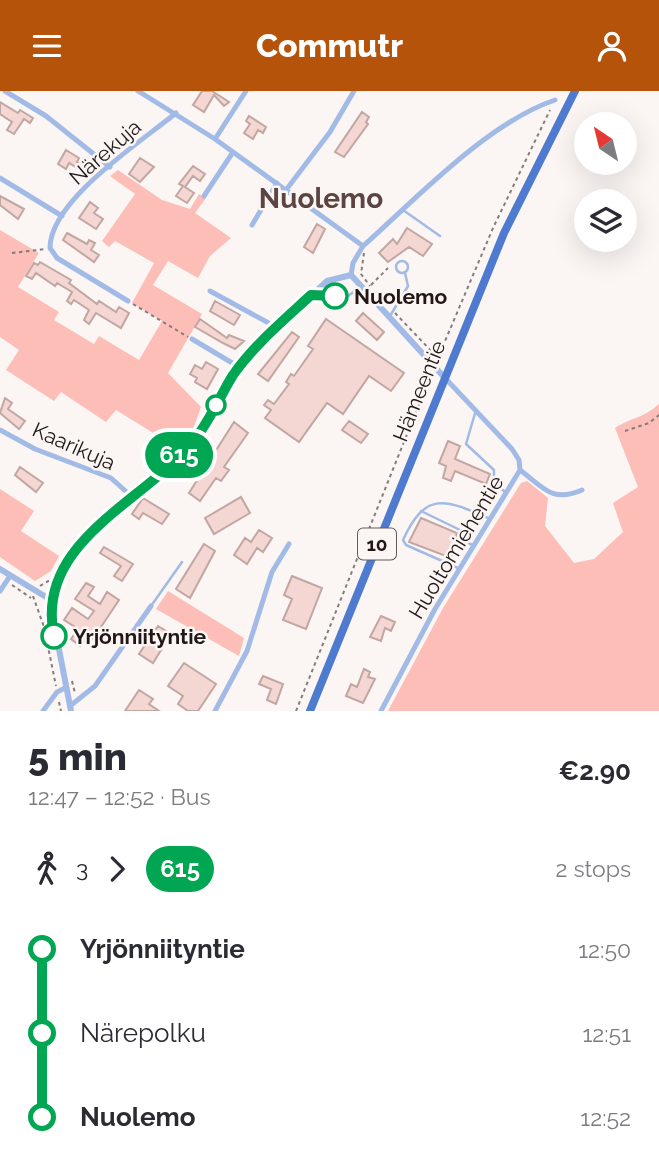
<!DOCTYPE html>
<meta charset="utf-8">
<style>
:root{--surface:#fff;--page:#f2f2f3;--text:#2b2b33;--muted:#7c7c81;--accent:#b45309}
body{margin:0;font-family:Raleway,sans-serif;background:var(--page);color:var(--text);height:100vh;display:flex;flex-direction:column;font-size:26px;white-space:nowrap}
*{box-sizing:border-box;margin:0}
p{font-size:23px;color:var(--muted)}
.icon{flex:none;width:38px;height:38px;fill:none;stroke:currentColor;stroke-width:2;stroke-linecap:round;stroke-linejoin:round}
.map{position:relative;height:620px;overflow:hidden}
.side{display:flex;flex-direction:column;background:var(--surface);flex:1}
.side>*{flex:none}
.badge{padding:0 14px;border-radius:23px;font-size:24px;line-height:46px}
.needle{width:46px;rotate:325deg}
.controls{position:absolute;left:574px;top:21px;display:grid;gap:14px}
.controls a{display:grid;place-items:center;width:63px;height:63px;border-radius:50%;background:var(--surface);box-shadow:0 7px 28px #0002;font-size:35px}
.map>.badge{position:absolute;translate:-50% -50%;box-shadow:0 0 0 4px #fff}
.legs{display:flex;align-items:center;gap:10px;height:77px;padding:0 28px;font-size:23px}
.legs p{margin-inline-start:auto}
.overview{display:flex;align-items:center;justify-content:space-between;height:119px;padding:0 28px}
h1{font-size:38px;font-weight:800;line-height:52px}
ul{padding:0 28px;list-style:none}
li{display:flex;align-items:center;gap:24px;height:84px;font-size:26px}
li i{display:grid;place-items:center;width:10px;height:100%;margin:0 9px;background:currentColor}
li i::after{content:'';width:18px;height:18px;margin:-9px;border:5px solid;border-radius:50%;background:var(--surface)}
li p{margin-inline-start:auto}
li:first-child i{background:linear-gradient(#0000 50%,currentColor 0)}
li:last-child i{background:linear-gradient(currentColor 50%,#0000 0)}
header{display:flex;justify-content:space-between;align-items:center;height:91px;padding:0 28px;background:var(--accent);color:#fff;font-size:32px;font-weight:800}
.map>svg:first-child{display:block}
</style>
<header><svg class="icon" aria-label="menu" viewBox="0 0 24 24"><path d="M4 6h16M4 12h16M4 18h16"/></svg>Commutr<svg class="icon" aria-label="person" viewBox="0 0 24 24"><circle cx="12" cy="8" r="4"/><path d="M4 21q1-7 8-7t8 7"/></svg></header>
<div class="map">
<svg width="659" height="620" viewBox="0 0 659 620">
<rect width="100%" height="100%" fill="#fbf5f4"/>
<path fill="#fcbeb6" d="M118 79 162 109 190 118 199 103 206 107 195 122 231 147 210 165 198 187 168 170 153 194 202 223 168 282 201 316 191 344 176 356 116 319 106 331 61 301 54 310 6 279 19 259 0 246V139L39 162 18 196 59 221 54 229 94 253 99 245 139 269 162 230 132 212 154 172 115 150 109 156 102 150 135 103 110 85Z
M659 313V620H388L443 517 521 392 527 390 548 407 545 435 574 472 594 468 623 441 613 412 638 396 615 337C632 326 642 328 659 313Z
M0 398 34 420 21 440 59 465 51 480 35 490 0 466Z
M168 500 244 547 239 565 156 518Z"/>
<path fill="#f4d6d2" stroke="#c2a6a2" stroke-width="2" d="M202 0H212L229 11 224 15 214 4 204 21 193 14Z
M0 11 18 22 20 19 33 27 30 32 24 28 14 43 7 39 12 31 0 23Z
M362 21 369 26 366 31 368 33 344 66 335 61Z
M249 25 266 36 263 42 258 39 253 48 244 42 250 33 246 30Z
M66 59 79 67 77 71 85 76 82 80 69 72 66 78 58 73Z
M140 67 154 76 140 91 129 83Z
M193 75 205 83 200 90 193 85 185 96 194 102 187 112 176 105 183 95 179 93Z
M0 105 24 118 18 128 0 114Z
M90 111 98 117 94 122 103 128 96 138 79 127Z
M317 133 325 138 313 162 304 156Z
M407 137 432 153 423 165 409 156 388 171 379 162 393 148 397 153Z
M67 142 87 153 89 149 95 152 91 159 99 164 94 171 63 149Z
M40 171 71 189 69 192 97 213 99 210 116 221 119 216 129 222 121 237 96 222 89 233 84 229 89 219 74 209 71 213 67 210 72 201 57 192 55 195 36 182 32 188 26 185 34 172 38 174Z
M215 210 240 224 234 234 210 220Z
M363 222 384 241 377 249 356 230Z
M200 228 227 247 229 244 244 250 235 258 223 252 195 236Z
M326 228 404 282 391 300 369 285 343 323 327 312 299 351 265 327 271 319 264 314 268 309 274 313 289 293 286 291 291 283 294 285 313 258 308 255Z
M292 241 299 246 268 290 258 283Z
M206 271 218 278 207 298 195 291 197 287 190 283 195 274 202 278Z
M5 307 12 312 8 318 25 330 19 338 0 322Z
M349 330 368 343 361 352 342 339Z
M234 331 248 342 224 376 229 379 221 390 216 387 200 410 189 402Z
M448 350 460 355 455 368 490 383 486 393 455 380 451 390 443 387 446 375 439 372Z
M20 376 43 392 36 401 15 384Z
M241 406 250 422 214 443 205 427Z
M143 407 169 423 162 433 143 422 139 428 132 423Z
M421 427 457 442 451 467 409 451Z
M259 439 272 447 263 461 257 457 247 473 234 464 245 447 251 451Z
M204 453 215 460 190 507 176 498Z
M104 456 133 473 122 490 114 485 121 475 100 462Z
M292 485 322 497 306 538 283 529 292 508 284 504Z
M86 492 94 496 88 505 100 513 107 501 119 509 93 548 88 545 80 555 71 548 78 538 64 529 72 517 88 528 94 520 75 508Z
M381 525 395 531 391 540 385 537 381 550 370 546Z
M158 535 171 543 153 572 139 563Z
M184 572 216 593 198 620H188L178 613 183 605 168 595Z
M364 578 370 581 368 586 375 588 363 612 346 605 351 593 357 596Z
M263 585 283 593 276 613 267 609 271 598 259 593Z
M139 599 153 608 149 613 159 620H125Z"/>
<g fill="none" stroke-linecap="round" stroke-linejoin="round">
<path stroke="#857d7c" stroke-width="2" stroke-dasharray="3.5 3.5" stroke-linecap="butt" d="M12 162 46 158
M364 162 361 183 370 195
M371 194 388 177
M376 201 389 215
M133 213 188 246
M395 222 437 266
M437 269 493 137 550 19
M625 340 649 332 659 324
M197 355 224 312
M169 381 178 374
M12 494 31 507
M40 495 50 489
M33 505 44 536
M48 537 44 536 56 595
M72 590 75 602
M59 611 61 620
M296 620 432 281"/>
<path stroke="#a2bbe6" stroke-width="2.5" d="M403 119 440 145
M396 176a6 6 0 1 1 12 0a6 6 0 1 1-12 0Z
M315 204 348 205 360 196
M390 225 408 195 405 182
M476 319 466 353 494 379V391L506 402
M421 420 460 439 463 450 473 454
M458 477 406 454 403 449C426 398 447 409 490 428
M151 515 182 471"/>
<path stroke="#a2bbe6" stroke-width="5" d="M5 0 46 25 110 76
M138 0 215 48 363 155
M215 48 246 0
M0 87 62 125
M286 99 330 41 354 0
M204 105 233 61
M252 134 277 92
M351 184 353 172 363 155C417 107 487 32 555 9
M210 200 276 236
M128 210 57 167 50 157C50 109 141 51 176 22
M192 248 239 276
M0 339 35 358 111 387 131 405
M520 379C544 397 552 412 582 399
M0 500 10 485
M70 615 95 595 151 515
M43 620 57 601 65 597
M215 620 247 560 272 481 289 453
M381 620 435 518 520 379 519 369 512 358 445 287"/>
<path stroke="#a2bbe6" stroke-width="6" d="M0 478 51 509
M71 620 51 517 53 500 67 471 131 405 188 356 234 283 257 255 327 190 351 184 444 286"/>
<path stroke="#4e7acf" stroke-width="8" d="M310 620 504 142 575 0"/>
</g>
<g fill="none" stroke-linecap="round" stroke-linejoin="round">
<defs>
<path id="line-1" d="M54 545C34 449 148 410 195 348 211 328 220 305 233 284 254 254 284 229 311 204L335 205"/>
</defs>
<use href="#line-1" stroke="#fff" stroke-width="16"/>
<use href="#line-1" stroke="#00a651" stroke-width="10"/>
</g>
<g fill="#fff" stroke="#00a651" stroke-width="3.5">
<circle cx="335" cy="205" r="12"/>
<circle cx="216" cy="314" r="9"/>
<circle cx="54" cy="545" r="12"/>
</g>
<g text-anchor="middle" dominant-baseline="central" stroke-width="5" stroke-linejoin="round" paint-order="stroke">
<rect fill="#fbf5f4" stroke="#625a59" stroke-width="2" x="358" y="437.5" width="38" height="31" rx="5"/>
<g font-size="19" font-weight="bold" fill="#211716">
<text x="377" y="453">10</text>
</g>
<g font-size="21" fill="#211716" stroke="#fbf5f4">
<text transform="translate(105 61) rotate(-41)">Närekuja</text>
<text transform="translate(419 300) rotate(-68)">Hämeentie</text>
<text transform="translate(74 355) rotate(24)">Kaarikuja</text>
<text transform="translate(456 456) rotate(-59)">Huoltomiehentie</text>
</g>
<g font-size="21" font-weight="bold" fill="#211716" stroke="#fbf5f4" text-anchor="start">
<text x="354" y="205">Nuolemo</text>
<text x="73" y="545">Yrjönniityntie</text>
</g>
<g font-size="28" font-weight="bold" fill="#5c4441" stroke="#fbf5f4">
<text x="321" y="107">Nuolemo</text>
</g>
</g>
</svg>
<div class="controls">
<a><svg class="needle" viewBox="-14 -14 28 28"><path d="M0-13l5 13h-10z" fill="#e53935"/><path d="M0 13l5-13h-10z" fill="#7c7c81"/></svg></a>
<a><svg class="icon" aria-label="layers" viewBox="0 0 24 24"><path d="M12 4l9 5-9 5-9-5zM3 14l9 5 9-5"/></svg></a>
</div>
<b class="badge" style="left:179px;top:364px;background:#00a651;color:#fff">615</b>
</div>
<section class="side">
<div class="overview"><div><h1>5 min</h1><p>12:47 – 12:52 · Bus</p></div><b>€2.90</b></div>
<div class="legs"><svg class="icon" aria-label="walk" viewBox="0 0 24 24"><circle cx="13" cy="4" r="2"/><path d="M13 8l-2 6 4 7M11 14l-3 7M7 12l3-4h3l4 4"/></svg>3<svg class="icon" aria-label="forward" viewBox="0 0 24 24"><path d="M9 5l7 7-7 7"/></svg><b class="badge" style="background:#00a651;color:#fff">615</b><p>2 stops</p></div>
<ul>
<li><i style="color:#00a651"></i><b>Yrjönniityntie</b><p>12:50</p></li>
<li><i style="color:#00a651"></i><span>Närepolku</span><p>12:51</p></li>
<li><i style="color:#00a651"></i><b>Nuolemo</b><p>12:52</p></li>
</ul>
</section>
